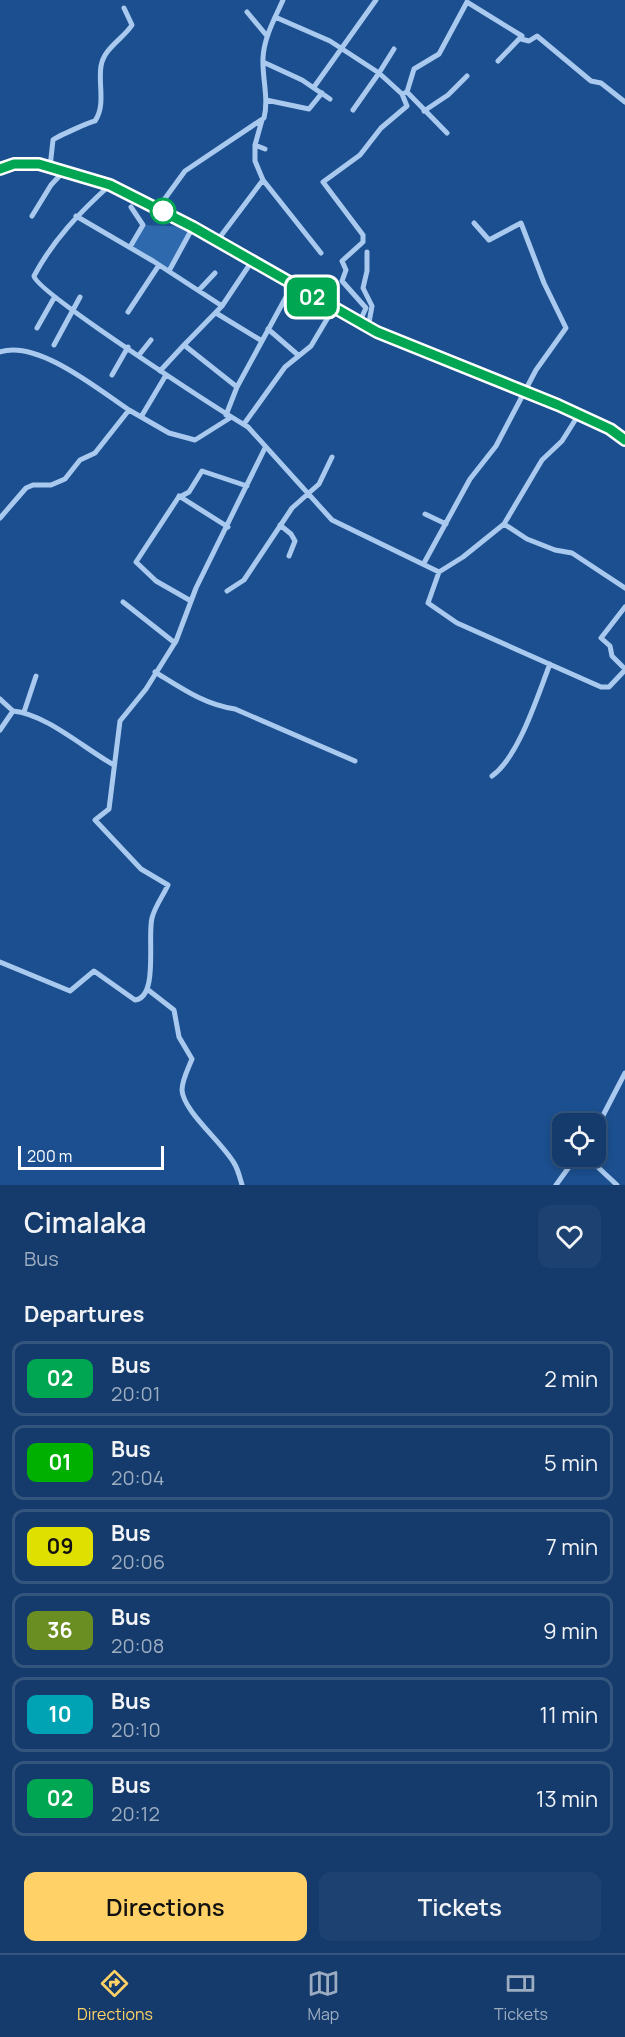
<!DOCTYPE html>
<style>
:root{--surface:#143b6b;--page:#1d4271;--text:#f1f3f6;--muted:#9dadc1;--line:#33557e;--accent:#ffd166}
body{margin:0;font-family:Manrope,sans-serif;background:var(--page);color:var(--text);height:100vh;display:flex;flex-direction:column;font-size:22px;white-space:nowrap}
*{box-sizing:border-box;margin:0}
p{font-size:20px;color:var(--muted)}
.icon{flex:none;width:33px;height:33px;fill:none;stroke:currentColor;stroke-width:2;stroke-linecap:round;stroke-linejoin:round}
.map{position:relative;height:1185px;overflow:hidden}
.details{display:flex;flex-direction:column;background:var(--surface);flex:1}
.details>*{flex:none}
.badge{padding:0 12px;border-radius:9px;font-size:21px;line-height:39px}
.buttons{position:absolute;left:552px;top:1113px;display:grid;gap:12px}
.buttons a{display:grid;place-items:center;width:54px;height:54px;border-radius:12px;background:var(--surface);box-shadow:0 3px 9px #0003,0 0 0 2px var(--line);font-size:30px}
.scale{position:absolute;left:18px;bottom:15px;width:146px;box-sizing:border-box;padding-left:6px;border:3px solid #fff;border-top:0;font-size:16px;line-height:21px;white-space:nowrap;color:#fff;-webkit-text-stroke:4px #1b4f8f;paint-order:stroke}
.map>.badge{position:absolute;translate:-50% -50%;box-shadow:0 0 0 3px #fff}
h2{padding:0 24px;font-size:22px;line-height:54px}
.round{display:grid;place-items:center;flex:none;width:63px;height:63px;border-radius:12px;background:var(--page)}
.headline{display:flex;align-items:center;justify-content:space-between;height:102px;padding:0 24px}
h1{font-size:28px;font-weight:600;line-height:45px}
.action{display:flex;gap:12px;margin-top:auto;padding:12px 24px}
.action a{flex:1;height:69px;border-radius:12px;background:var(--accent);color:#111;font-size:24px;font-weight:600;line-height:69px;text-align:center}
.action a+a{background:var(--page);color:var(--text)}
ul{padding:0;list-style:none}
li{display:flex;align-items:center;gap:18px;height:75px;margin:0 12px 9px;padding:0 12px;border:3px solid var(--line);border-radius:12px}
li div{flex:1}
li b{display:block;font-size:22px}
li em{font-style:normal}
li .badge{min-width:66px;font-weight:700;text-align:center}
.dock{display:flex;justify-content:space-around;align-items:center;height:84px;border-top:2px solid var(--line);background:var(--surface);font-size:16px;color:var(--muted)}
.dock a{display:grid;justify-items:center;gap:3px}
.dock .active{color:var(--accent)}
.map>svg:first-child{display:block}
</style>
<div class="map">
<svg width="625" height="1185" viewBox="0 0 625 1185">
<rect width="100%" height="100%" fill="#1b4f8f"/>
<path fill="#2e69ad" d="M143 225 193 227 169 271 130 247Z"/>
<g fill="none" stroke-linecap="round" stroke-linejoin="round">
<path stroke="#a9c9ee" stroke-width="5" d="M247 12 267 36
M275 17 330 41 379 73 394 49
M521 39 529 41 537 36 591 81 601 83 625 102
M263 62 302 80 330 99
M314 87 376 0
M407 92 447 133
M266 100 309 109 322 93
M353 110 379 73 402 94 407 92 414 69 439 54 467 2 522 36 498 61
M424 111 448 95 467 76
M255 145 262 120
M50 167 53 140C56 137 92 121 95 121 106 105 98 84 101 66 104 48 123 39 132 25L124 8
M263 180 321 253
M110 185C80 212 53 240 34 276 36 292 221 411 248 427L332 520 439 572
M158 208 185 171 264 118C269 98 262 78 263 58 264 37 275 18 283 0
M32 216 51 185 64 171
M76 216 153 261 222 306
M217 241 263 180 255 161V145L265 149
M130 247 143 225 131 207
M367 252V271L363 288 372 306 368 328
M169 271 193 227
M199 290 215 273
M128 312 159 265
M216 313 262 341
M359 323 366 308 342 281 346 270 342 261 363 242V235L323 182 360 155 381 128 407 106 402 94
M37 328 54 298
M268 329 298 355
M54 345 80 297
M0 352C37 339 99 390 129 410
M139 355 151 340
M160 371 184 345
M112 375 128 347
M237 387 184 345 222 306 252 261
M579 414 562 441 542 460 504 524 463 557 439 572 428 603 457 623 601 687H609L625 670
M226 415 237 387 292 286
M141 417 166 375
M244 424 285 367 311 346 333 309
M179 496 228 527
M425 514 446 524
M0 518 26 488 33 485H51L65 479 80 460 95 453 129 410 169 433 195 440 230 418
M504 524 527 539 555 550 572 553 625 588
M280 525 291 534 295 541 289 556
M424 563 470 479 496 446 536 370 566 328 544 283 521 223 489 240 474 223
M227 591 244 580 292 508 319 484 332 457
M191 601 156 581 136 562 178 498 189 492 202 471 247 486
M123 602 175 643
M625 607 601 638 610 646 612 656 625 669
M155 672C181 688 205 705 235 709L355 761
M0 699 13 711 0 730
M13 711C46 714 85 749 114 765
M24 712 36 676
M492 776C519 757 538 694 550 664
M0 962 70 991 94 971 135 1000C159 997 147 937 152 918 155 906 163 896 168 885L141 869 95 820 109 809 120 721 146 689 176 641 196 588 265 448
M147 989 174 1010 179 1037 192 1059C188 1069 182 1080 182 1090 183 1111 222 1142 234 1163 238 1169 240 1178 242 1185
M596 1129 625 1073
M586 1156 617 1185
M556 1185 577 1156"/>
<path stroke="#fff" stroke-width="8" d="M0 169 14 164H39L110 185 193 227 377 332 558 405 610 430 625 440"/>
</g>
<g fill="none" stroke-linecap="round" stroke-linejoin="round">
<defs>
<path id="line" d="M0 169 14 164H39L110 185 193 227 377 332 558 405 610 429 625 440"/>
</defs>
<use href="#line" stroke="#fff" stroke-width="14"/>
<use href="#line" stroke="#00a651" stroke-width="9"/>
</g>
<circle fill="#fff" stroke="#00a651" stroke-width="3" cx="163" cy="211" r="12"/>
</svg>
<div class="buttons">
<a><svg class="icon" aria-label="locate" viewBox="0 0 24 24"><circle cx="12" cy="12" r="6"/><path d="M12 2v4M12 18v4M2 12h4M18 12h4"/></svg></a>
</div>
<div class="scale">200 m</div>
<b class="badge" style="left:312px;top:297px;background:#00a651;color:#fff">02</b>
</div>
<section class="details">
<div class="headline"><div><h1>Cimalaka</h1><p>Bus</p></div><a class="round"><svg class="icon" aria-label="heart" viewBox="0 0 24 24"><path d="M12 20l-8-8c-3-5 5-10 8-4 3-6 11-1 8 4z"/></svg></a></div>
<h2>Departures</h2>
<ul>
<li><span class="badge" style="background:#00a651;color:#fff">02</span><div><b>Bus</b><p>20:01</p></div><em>2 min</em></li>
<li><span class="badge" style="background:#00b000;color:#fff">01</span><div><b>Bus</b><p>20:04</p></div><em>5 min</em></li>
<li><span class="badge" style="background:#e0e000;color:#111">09</span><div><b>Bus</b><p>20:06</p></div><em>7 min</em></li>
<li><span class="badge" style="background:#6b8e23;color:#fff">36</span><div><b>Bus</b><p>20:08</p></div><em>9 min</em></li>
<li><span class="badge" style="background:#00a3b4;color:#fff">10</span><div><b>Bus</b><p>20:10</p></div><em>11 min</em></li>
<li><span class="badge" style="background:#00a651;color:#fff">02</span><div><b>Bus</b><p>20:12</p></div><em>13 min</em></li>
</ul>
<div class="action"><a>Directions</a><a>Tickets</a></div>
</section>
<nav class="dock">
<a class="active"><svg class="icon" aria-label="directions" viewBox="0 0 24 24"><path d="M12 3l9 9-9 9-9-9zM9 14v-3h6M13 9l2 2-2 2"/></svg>Directions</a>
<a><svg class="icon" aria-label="map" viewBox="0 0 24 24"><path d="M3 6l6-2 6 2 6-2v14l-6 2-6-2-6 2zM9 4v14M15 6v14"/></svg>Map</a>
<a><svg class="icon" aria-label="tickets" viewBox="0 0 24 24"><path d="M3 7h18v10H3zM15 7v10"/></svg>Tickets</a>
</nav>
